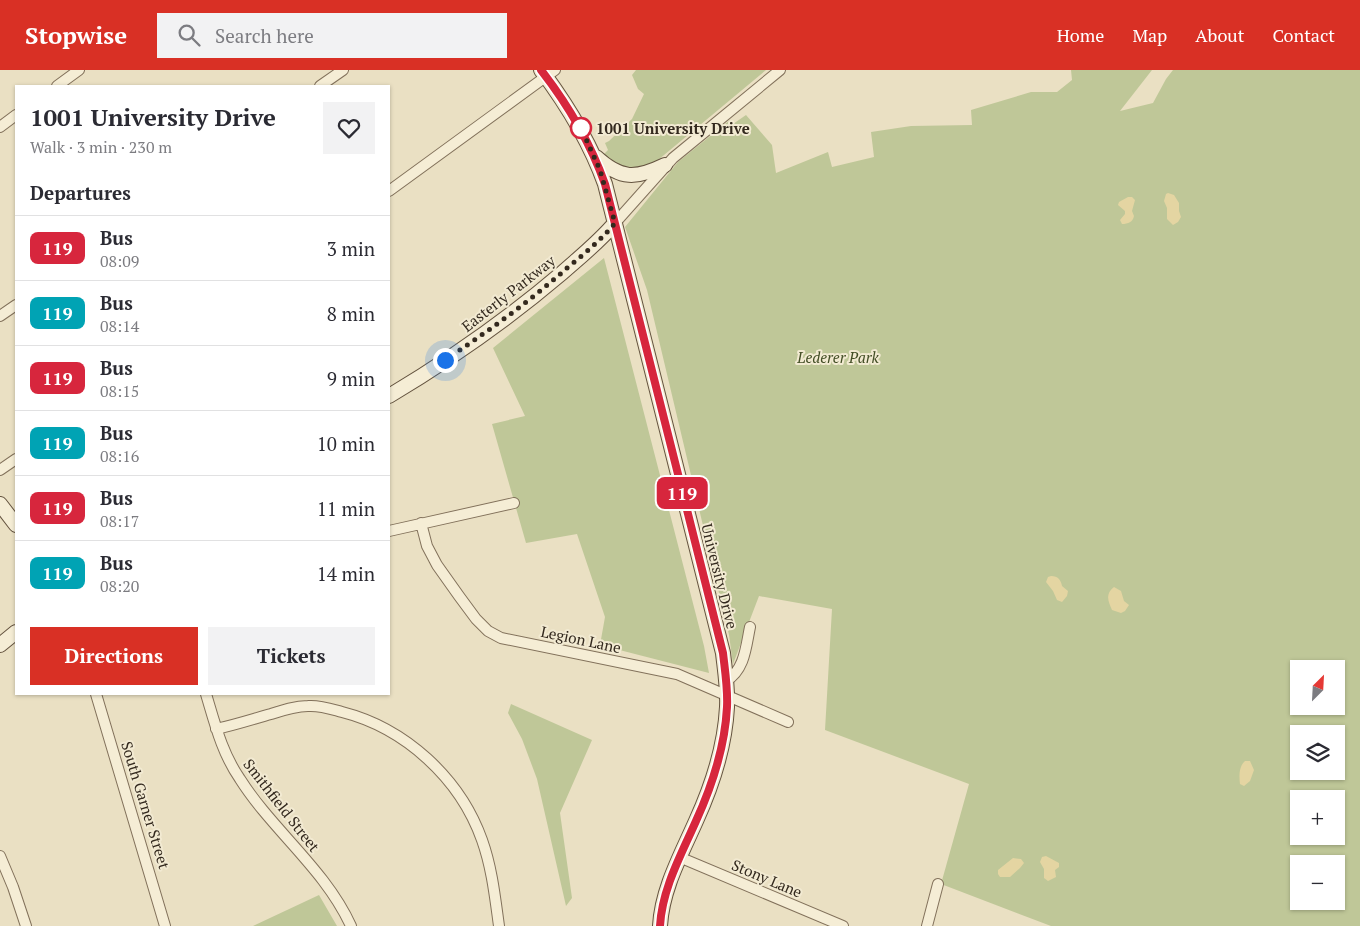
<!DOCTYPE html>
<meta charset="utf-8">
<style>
:root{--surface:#fff;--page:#f2f2f3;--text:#2b2b33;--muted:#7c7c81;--line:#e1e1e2;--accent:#d93025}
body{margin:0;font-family:"PT Serif",serif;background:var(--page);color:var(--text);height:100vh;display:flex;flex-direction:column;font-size:19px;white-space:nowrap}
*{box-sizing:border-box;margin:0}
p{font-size:16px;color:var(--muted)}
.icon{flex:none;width:28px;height:28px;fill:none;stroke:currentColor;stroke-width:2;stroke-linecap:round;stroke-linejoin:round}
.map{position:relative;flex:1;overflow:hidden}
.drawer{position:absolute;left:15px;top:15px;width:375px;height:610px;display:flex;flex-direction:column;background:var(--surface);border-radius:0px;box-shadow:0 1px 4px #0004}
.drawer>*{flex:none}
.badge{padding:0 10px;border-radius:8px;font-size:18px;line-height:32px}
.needle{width:32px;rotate:24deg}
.buttons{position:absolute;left:1290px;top:590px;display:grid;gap:10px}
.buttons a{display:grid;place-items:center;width:55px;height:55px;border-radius:0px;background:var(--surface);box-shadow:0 1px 4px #0004;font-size:25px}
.you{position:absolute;width:25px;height:25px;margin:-12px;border:4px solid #fff;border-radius:50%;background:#1a73e8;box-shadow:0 0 0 8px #1a73e833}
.map>.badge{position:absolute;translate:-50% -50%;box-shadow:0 0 0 2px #fff}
h2{padding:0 15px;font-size:19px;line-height:45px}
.round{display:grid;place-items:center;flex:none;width:52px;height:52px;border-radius:0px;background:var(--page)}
.overview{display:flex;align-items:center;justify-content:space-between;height:85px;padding:0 15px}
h1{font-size:24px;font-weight:800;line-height:38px}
.button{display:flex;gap:10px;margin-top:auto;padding:10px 15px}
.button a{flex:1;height:58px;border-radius:0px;background:var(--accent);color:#fff;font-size:20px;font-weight:800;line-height:58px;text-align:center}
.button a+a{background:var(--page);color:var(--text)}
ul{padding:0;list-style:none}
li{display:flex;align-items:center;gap:15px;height:65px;padding:0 15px;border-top:1px solid var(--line)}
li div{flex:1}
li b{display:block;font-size:19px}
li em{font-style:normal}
li .badge{min-width:55px;font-weight:700;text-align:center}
header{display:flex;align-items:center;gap:30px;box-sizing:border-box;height:70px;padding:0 25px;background:var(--accent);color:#fff}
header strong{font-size:24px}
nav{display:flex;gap:28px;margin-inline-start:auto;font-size:18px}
.search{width:350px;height:45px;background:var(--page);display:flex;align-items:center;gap:12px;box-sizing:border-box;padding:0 18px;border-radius:0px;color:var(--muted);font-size:19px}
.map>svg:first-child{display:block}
</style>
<header>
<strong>Stopwise</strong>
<div class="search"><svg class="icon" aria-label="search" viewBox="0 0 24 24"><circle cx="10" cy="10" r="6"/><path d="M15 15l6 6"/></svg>Search here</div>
<nav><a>Home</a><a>Map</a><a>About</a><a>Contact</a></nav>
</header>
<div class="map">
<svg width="1360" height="856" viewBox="0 0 1360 856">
<rect width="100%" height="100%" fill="#eae0c3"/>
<path fill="#bfc798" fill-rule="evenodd" d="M636 0H766L652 95 625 102 603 85 608 80 605 73 609 71 632 49 644 24 638 19 632 5Z
M1071 0H1152L1120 41 1153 33 1166 9 1173 0H1360V856H1051L941 814 969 714 825 660 832 539 759 526 733 594 729 565 647 220 625 157 678 92 730 50 733 54 746 45 772 75 776 103 828 82 832 97 874 87 871 62 911 56 972 55 971 40 1031 22H1057L1072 10ZM1299 599H1336V636H1299ZM1299 664H1336V701H1299ZM1299 729H1336V766H1299ZM1299 794H1336V831H1299Z
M604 188 704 576 709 603 600 575 605 547 577 464 526 473 492 354 525 346 493 278Z
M511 634 592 670 560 743 572 828 566 836 537 709 522 669 508 643Z
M319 825 337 856H253Z"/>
<path fill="#e4d5a2" d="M1168 123 1174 125 1179 133V141L1181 147 1178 152 1173 155 1167 149V138L1164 131 1166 124Z
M1128 127H1132L1135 130 1132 141 1134 146C1133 152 1128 154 1122 154L1120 150 1125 144V141L1118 135 1119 132Z
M1051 506C1058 506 1061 510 1062 516L1068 521 1067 526 1062 532 1057 530 1053 521 1046 512 1048 507Z
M1114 517 1121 521 1124 531 1129 535 1125 541 1121 543 1112 540C1108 531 1105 524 1114 517Z
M1245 691H1250L1254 700 1250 711 1244 716 1240 714C1239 706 1239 696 1245 691Z
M1046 786 1059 793V797L1055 800 1056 807 1048 811 1044 808V799L1040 792 1042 787Z
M1013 788 1021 789 1024 793 1020 798 1010 807H1000L998 804V800Z"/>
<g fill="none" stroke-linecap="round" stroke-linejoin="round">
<defs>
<path id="street" d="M57 16 79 0
M320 16 343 0
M0 57 16 45
M389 121 555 0
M615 153 673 88 780 0
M0 246 16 235
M0 400 16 389
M421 453 427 476 437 495 459 526 476 549 488 561 501 568 677 604 788 652
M389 461 514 433
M726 611C745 600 746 576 750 557
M96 624 165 856
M206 624C215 654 222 683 240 709 273 761 325 799 351 856
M216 659C235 655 253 649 271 644 283 640 295 636 308 636 320 635 331 639 342 642 405 658 460 708 482 770 492 798 495 827 499 856
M0 786 13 817 26 856
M679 787 843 856
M927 856 938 814"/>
<path id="secondary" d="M541 0C568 36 590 72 605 114L723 583C725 601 728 619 727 637 725 676 712 716 696 751 681 785 662 819 660 856
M596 87C621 110 636 109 665 95
M389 326C449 290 508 249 562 203 580 187 599 172 615 153
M0 434 16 455
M0 575 16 562"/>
</defs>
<use href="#street" stroke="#82715b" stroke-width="12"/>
<use href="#secondary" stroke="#64533f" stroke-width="16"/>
<use href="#street" stroke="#f5edd5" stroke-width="10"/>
<use href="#secondary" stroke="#f5edd5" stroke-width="14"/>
</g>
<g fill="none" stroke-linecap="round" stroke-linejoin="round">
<defs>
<path id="line" d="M541 0C569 36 590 72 605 114L723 583C725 601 728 619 727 637 725 676 712 716 696 751 681 785 662 819 660 856"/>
</defs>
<use href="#line" stroke="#fff" stroke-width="11"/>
<use href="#line" stroke="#d7263d" stroke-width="8"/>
<path stroke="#33291e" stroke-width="5" stroke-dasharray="0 9" d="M445 290C487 262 529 232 567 198 584 184 601 170 615 153L600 100 581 58"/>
</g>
<circle fill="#fff" stroke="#d7263d" stroke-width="2.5" cx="581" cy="58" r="10"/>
<g text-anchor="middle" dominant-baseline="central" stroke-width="4" stroke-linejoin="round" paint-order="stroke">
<g font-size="15" font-weight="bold" fill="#33291e" stroke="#f2ead2" text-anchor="start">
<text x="596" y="58">1001 University Drive</text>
</g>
<g font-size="15" fill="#33291e" stroke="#f2ead2">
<text transform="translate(508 223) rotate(-38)">Easterly Parkway</text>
<text transform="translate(720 506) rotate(76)">University Drive</text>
<text transform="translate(581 569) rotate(12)">Legion Lane</text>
<text transform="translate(146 735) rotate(73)">South Garner Street</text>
<text transform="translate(282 735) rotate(52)">Smithfield Street</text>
<text transform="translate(767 808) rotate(23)">Stony Lane</text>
</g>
<g font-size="15" font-style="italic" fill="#434e26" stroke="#f2ead2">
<text x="838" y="287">Lederer Park</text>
</g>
</g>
</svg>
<div class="buttons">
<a><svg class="needle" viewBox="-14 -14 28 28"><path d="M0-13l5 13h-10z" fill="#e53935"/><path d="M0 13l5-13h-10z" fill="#7c7c81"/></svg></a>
<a><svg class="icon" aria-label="layers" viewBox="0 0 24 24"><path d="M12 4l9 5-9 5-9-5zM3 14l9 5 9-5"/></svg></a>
<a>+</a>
<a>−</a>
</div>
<div class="you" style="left:445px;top:290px"></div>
<b class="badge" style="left:682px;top:423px;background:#d7263d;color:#fff">119</b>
<section class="drawer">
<div class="overview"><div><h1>1001 University Drive</h1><p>Walk · 3 min · 230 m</p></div><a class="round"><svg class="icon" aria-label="heart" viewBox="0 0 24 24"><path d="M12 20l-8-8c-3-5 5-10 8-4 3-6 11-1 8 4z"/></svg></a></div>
<h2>Departures</h2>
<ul>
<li><span class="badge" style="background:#d7263d;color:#fff">119</span><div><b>Bus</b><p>08:09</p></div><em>3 min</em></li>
<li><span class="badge" style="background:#00a3b4;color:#fff">119</span><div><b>Bus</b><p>08:14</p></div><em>8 min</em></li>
<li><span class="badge" style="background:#d7263d;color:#fff">119</span><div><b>Bus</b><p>08:15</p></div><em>9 min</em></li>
<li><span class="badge" style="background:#00a3b4;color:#fff">119</span><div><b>Bus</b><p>08:16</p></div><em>10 min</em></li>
<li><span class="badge" style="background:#d7263d;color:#fff">119</span><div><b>Bus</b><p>08:17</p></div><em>11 min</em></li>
<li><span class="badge" style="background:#00a3b4;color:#fff">119</span><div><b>Bus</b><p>08:20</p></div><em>14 min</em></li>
</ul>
<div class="button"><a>Directions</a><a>Tickets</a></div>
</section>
</div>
